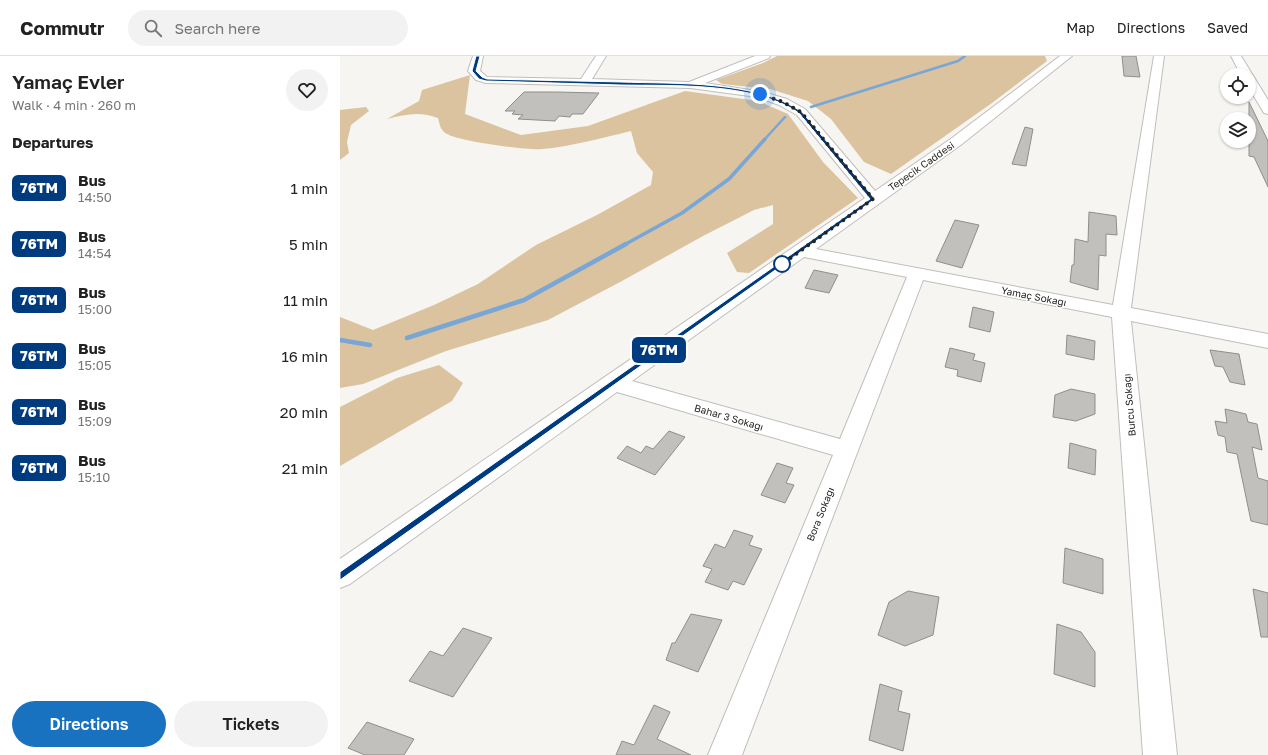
<!DOCTYPE html>
<meta charset="utf-8">
<style>
:root{--surface:#fff;--page:#f2f2f2;--text:#222;--muted:#767676;--line:#e0e0e0;--accent:#1872bf}
body{margin:0;font-family:"Golos Text",sans-serif;background:var(--page);color:var(--text);height:100vh;display:flex;flex-direction:column;font-size:15px;white-space:nowrap}
*{box-sizing:border-box;margin:0}
p{font-size:13px;color:var(--muted)}
.icon{flex:none;width:22px;height:22px;fill:none;stroke:currentColor;stroke-width:2;stroke-linecap:round;stroke-linejoin:round}
.map{position:relative;flex:1;overflow:hidden}
.side{display:flex;flex-direction:column;background:var(--surface);width:340px}
.side>*{flex:none}
.badge{padding:0 8px;border-radius:6px;font-size:14px;line-height:26px}
.fabs{position:absolute;left:880px;top:12px;display:grid;gap:8px}
.fabs a{display:grid;place-items:center;width:36px;height:36px;border-radius:50%;background:var(--surface);box-shadow:0 1px 3px #0004;font-size:20px}
.you{position:absolute;width:20px;height:20px;margin:-10px;border:3px solid #fff;border-radius:50%;background:#1a73e8;box-shadow:0 0 0 6px #1a73e833}
.map>.badge{position:absolute;translate:-50% -50%;box-shadow:0 0 0 2px #fff}
h2{padding:0 12px;font-size:15px;line-height:36px}
.round{display:grid;place-items:center;flex:none;width:42px;height:42px;border-radius:21px;background:var(--page)}
.headline{display:flex;align-items:center;justify-content:space-between;height:68px;padding:0 12px}
h1{font-size:19px;font-weight:600;line-height:30px}
.cta{display:flex;gap:8px;margin-top:auto;padding:8px 12px}
.cta a{flex:1;height:46px;border-radius:24px;background:var(--accent);color:#fff;font-size:16px;font-weight:600;line-height:46px;text-align:center}
.cta a+a{background:var(--page);color:var(--text)}
ul{padding:0;list-style:none}
li{display:flex;align-items:center;gap:12px;height:56px;padding:0 12px}
li div{flex:1}
li b{display:block;font-size:15px}
li em{font-style:normal}
li .badge{min-width:44px;font-weight:700;text-align:center}
header{display:flex;align-items:center;gap:24px;box-sizing:border-box;height:56px;padding:0 20px;background:var(--surface);border-bottom:1px solid var(--line)}
header strong{font-size:19px}
nav{display:flex;gap:22px;margin-inline-start:auto;font-size:14px}
.search{width:280px;height:36px;background:var(--page);display:flex;align-items:center;gap:10px;box-sizing:border-box;padding:0 14px;border-radius:22px;color:var(--muted);font-size:15px}
main{display:flex;flex:1;min-height:0}
.map>svg:first-child{display:block}
</style>
<header>
<strong>Commutr</strong>
<div class="search"><svg class="icon" aria-label="search" viewBox="0 0 24 24"><circle cx="10" cy="10" r="6"/><path d="M15 15l6 6"/></svg>Search here</div>
<nav><a>Map</a><a>Directions</a><a>Saved</a></nav>
</header>
<main>
<section class="side">
<div class="headline"><div><h1>Yamaç Evler</h1><p>Walk · 4 min · 260 m</p></div><a class="round"><svg class="icon" aria-label="heart" viewBox="0 0 24 24"><path d="M12 20l-8-8c-3-5 5-10 8-4 3-6 11-1 8 4z"/></svg></a></div>
<h2>Departures</h2>
<ul>
<li><span class="badge" style="background:#003b80;color:#fff">76TM</span><div><b>Bus</b><p>14:50</p></div><em>1 min</em></li>
<li><span class="badge" style="background:#003b80;color:#fff">76TM</span><div><b>Bus</b><p>14:54</p></div><em>5 min</em></li>
<li><span class="badge" style="background:#003b80;color:#fff">76TM</span><div><b>Bus</b><p>15:00</p></div><em>11 min</em></li>
<li><span class="badge" style="background:#003b80;color:#fff">76TM</span><div><b>Bus</b><p>15:05</p></div><em>16 min</em></li>
<li><span class="badge" style="background:#003b80;color:#fff">76TM</span><div><b>Bus</b><p>15:09</p></div><em>20 min</em></li>
<li><span class="badge" style="background:#003b80;color:#fff">76TM</span><div><b>Bus</b><p>15:10</p></div><em>21 min</em></li>
</ul>
<div class="cta"><a>Directions</a><a>Tickets</a></div>
</section>
<div class="map">
<svg width="928" height="699" viewBox="0 0 928 699">
<rect width="100%" height="100%" fill="#f7f5f2"/>
<path fill="#dac39e" d="M437 0H705L707 5 652 47 551 118 524 106 491 63 468 45 430 33 382 28 376 24 423 7Z
M130 19 125 58 181 79 248 70 345 35 418 45 448 58 483 106 518 142 409 217 397 216 387 197 433 168V149L414 154 363 180 282 225 208 264 106 295 23 328 0 332V261L33 274 94 249 138 228 196 189 257 159 311 129 313 116 297 97 291 75C262 82 233 90 203 93 189 95 118 85 107 78 100 74 100 69 98 62 80 55 66 58 47 63L79 45 82 34Z
M26 51 29 55 11 69 7 86 9 97 0 104V54Z
M99 309 123 327 112 345 0 410V351L57 322Z"/>
<g fill="none" stroke-linecap="round" stroke-linejoin="round">
<path stroke="#77a6d7" stroke-width="2.5" d="M471 51 618 5 625 0
M424 84 445 61"/>
<path stroke="#77a6d7" stroke-width="3.5" d="M284 189 342 157 389 123 425 83"/>
<path stroke="#77a6d7" stroke-width="4.5" d="M67 282 184 244 286 188
M0 284 30 289"/>
</g>
<path fill="#c2c0bc" stroke="#908e8a" d="M782 0H796L800 21 784 20Z
M184 36H217L259 37 243 58H232L230 61 219 60 215 65 178 63 183 59 172 58 175 55H165Z
M909 46 928 85V131L914 101 909 100Z
M685 71 693 73 686 110 672 108Z
M749 156 776 160 777 179 766 178V200L759 199 758 234 730 226 732 209H734L735 183 748 186Z
M615 164 639 169 622 212 596 205Z
M474 214 498 219 489 237 465 232Z
M633 251 654 256 650 276 629 271Z
M727 279 755 285 754 304 726 298Z
M610 292 635 298 633 304 645 307 641 326 617 320 618 314 605 311Z
M870 294 899 298 905 329 890 326 883 311 875 310Z
M731 333 755 338V358L736 365 713 361 715 339Z
M885 353 906 358 908 366 917 368 922 394 912 391 918 422 928 425V469L911 465 897 398 887 396 885 381 878 379 875 365 887 367Z
M329 375 345 381 315 419 277 402 287 390 301 397 306 390 313 393Z
M730 387 756 394 755 419 728 412Z
M437 407 453 412 446 427 454 429 445 447 421 439Z
M394 474 413 480 409 489 422 493 404 529 393 525 388 534 365 526 372 513 363 510 375 488 385 492Z
M725 492 763 503V538L723 527Z
M913 533 928 537V581H921Z
M568 535 599 541 593 579 565 590 538 579 549 546Z
M351 558 382 564 358 616 326 604 332 587H335Z
M717 568 741 576 755 596V631L714 618Z
M123 572 152 582 113 641 69 625 90 595 103 600Z
M540 628 562 635 558 655 570 658 563 695 529 684Z
M314 649 330 656 317 683 351 699H276L282 685 294 689Z
M27 666 74 683 64 699H25L8 692Z"/>
<g fill="none" stroke-linecap="round" stroke-linejoin="round">
<defs>
<path id="minor" d="M133 0H143L140 15 147 21 241 23 256 0H266L252 23 349 26 415 0H430L429 2 365 27 423 36 447 43 465 53 535 135 612 82 720 0H732L622 88 476 193 773 249 814 0H824L791 252 928 278V292L791 265 837 699H803L772 261 583 224 402 699H368L493 399 277 336 10 528 0 532V503L525 142 457 59 439 49 417 41 350 32 146 27 136 24 128 15ZM464 201 567 221 500 383 292 325Z
M891 0H901L928 44V58L924 57 909 32V19H901Z"/>
</defs>
<use href="#minor" stroke="#c0bebb" stroke-width="2"/>
<use href="#minor" fill="#fff" fill-rule="evenodd"/>
</g>
<path fill="#003b80" stroke="#fff" d="M136 0H140L136 15 142 21 147 23C191 24 236 25 281 26 336 28 416 24 462 56L535 143 0 524V516L530 143 459 57C414 26 334 30 281 29 236 28 191 26 146 25L139 23 132 15Z"/>
<g fill="none" stroke-linecap="round" stroke-linejoin="round">
<path stroke="#242422" stroke-width="4" stroke-dasharray="0 7.2" d="M420 38 443 46 461 56 533 143 442 208"/>
</g>
<circle fill="#fff" stroke="#003b80" stroke-width="2" cx="442" cy="208" r="8"/>
<g text-anchor="middle" dominant-baseline="central" stroke-width="3" stroke-linejoin="round" paint-order="stroke">
<g font-size="10" fill="#242422" stroke="#fff">
<text transform="translate(581 110) rotate(-35)">Tepecik Caddesi</text>
<text transform="translate(694 240) rotate(11)">Yamaç Sokağı</text>
<text transform="translate(789 349) rotate(-95)">Burcu Sokağı</text>
<text transform="translate(389 361) rotate(16)">Bahar 3 Sokağı</text>
<text transform="translate(480 458) rotate(-68)">Bora Sokağı</text>
</g>
</g>
</svg>
<div class="fabs">
<a><svg class="icon" aria-label="locate" viewBox="0 0 24 24"><circle cx="12" cy="12" r="6"/><path d="M12 2v4M12 18v4M2 12h4M18 12h4"/></svg></a>
<a><svg class="icon" aria-label="layers" viewBox="0 0 24 24"><path d="M12 4l9 5-9 5-9-5zM3 14l9 5 9-5"/></svg></a>
</div>
<div class="you" style="left:420px;top:38px"></div>
<b class="badge" style="left:319px;top:294px;background:#003b80;color:#fff">76TM</b>
</div>
</main>
